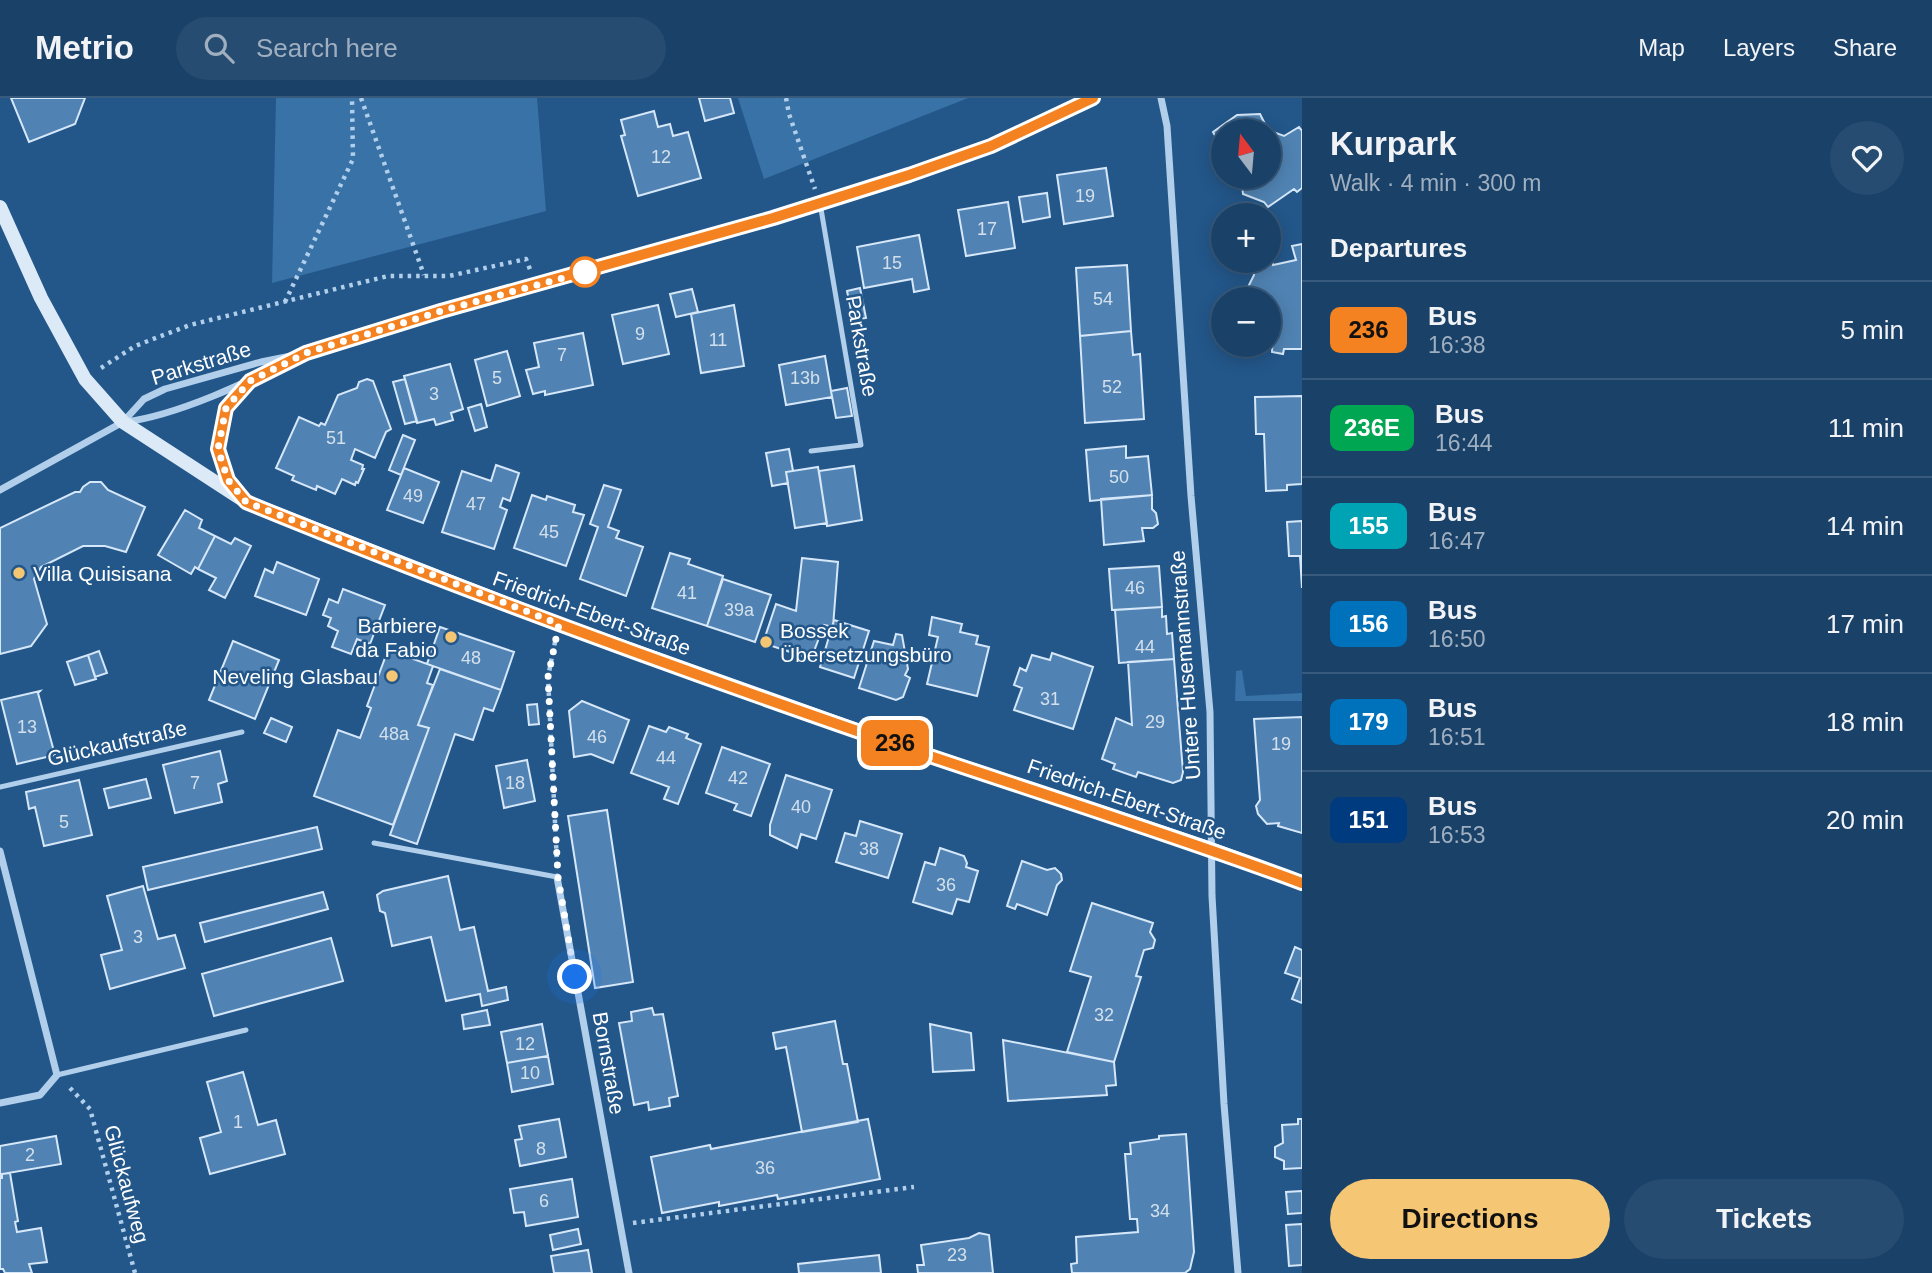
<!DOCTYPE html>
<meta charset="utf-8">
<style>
:root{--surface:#1a4168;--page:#274c71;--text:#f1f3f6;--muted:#9fafc0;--line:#385a7c;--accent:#f5c774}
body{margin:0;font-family:Arial,sans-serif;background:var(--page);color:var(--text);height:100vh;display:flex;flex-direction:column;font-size:26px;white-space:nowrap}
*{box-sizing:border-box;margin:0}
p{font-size:23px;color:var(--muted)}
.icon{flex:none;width:38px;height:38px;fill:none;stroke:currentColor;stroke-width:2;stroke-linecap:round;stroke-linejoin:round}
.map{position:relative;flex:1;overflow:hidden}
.sheet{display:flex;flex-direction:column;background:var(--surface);width:630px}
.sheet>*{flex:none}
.badge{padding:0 14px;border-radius:10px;font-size:24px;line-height:46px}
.needle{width:46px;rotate:344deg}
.tools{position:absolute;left:1211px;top:21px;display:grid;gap:14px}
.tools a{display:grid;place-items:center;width:70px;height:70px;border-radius:50%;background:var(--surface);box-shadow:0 4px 18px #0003,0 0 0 2px var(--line);font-size:35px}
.you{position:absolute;width:35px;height:35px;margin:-18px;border:5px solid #fff;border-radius:50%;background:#1a73e8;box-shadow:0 0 0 10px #1a73e833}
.map>.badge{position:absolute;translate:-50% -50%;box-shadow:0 0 0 4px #fff}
h2{padding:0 28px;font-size:26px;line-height:63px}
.round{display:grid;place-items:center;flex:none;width:74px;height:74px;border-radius:37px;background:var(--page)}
.headline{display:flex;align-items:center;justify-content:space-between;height:119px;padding:0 28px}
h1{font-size:33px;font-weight:600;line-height:52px}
.cta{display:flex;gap:14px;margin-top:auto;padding:14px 28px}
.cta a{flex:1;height:80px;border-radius:42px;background:var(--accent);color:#111;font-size:28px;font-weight:600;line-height:80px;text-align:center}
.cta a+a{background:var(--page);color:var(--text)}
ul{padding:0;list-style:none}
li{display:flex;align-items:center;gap:21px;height:98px;padding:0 28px;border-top:2px solid var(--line)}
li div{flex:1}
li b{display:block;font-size:26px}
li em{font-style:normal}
li .badge{min-width:77px;font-weight:700;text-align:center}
header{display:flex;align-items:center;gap:42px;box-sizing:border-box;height:98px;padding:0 35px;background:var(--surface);border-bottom:2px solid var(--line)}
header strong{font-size:33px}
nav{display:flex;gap:38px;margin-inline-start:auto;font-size:24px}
.search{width:490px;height:63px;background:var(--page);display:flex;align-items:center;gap:18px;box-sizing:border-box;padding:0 24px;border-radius:38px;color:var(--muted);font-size:26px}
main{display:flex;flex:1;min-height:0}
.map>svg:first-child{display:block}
</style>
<header>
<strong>Metrio</strong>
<div class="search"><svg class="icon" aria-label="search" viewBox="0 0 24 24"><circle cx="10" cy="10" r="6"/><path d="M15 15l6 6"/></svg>Search here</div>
<nav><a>Map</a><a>Layers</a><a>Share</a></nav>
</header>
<main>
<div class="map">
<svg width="1302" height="1175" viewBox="0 0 1302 1175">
<rect width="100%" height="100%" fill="#23578a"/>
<path fill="#3872a7" d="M276 0H537L546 113 272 185Z
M738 0H968L764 81Z
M1242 572 1246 598 1302 595V603H1235L1236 573Z"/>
<path fill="#5083b3" stroke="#d5e7f8" stroke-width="2" d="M11 0H85L75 26 29 44Z
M699 0H730L734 15 705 23Z
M654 13 658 29 670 26 673 38 688 34 701 80 638 98 621 38 625 37 621 22Z
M1260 16 1268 32 1284 38 1299 29 1302 33V90L1297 94 1294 91 1268 109 1264 104 1243 96 1241 79H1269V33H1223V51L1213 34 1237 17Z
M1106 70 1113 118 1064 126 1057 77Z
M1047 95 1050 119 1023 124 1019 99Z
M1008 104 1015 150 966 158 958 112Z
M919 137 929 191 914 194 912 181 864 190 857 149Z
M1302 146V251H1284L1283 256 1272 254 1274 212 1269 215V201H1251L1248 189 1254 177 1253 166 1271 161 1273 167 1296 162 1292 148Z
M1127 167 1131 233 1080 238 1076 170Z
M860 190 866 220 853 222 847 193Z
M692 191 698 214 676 219 670 196Z
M658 207 669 256 623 266 612 217Z
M734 207 744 268 701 275 691 216Z
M1131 233 1133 257 1140 256 1144 321 1085 325 1080 238Z
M583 235 593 287 545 297V293L533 296 526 272 539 269 534 245Z
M507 253 520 298 487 308 475 262Z
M825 258 832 299 786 307 779 267Z
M450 266 463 311 451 315 453 322 436 327 434 321 417 325 404 278Z
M367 281 373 283 391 331 386 334 375 360 355 351 351 362 363 367 362 371H364L358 385 356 384 355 387 342 381 335 396 317 388 316 392 292 382 294 378 276 370 299 319 319 328 321 325 325 327 338 297 357 290 359 284Z
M405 281 417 323 405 326 393 284Z
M847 290 852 318 836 320 831 293Z
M1302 298V386L1287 387V392L1266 393 1264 336H1256L1255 299Z
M481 306 487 329 475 333 468 310Z
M403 337 415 342 401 377 389 372Z
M1126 348V360L1148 358 1152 397 1090 403 1086 352Z
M789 351 793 373 786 374 788 385 772 388 766 355Z
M496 367 519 375 510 403 503 400 500 409 507 412 494 451 442 434 462 373 491 383Z
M854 368 862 422 827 428 819 373Z
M818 369 827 425 795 430 786 374Z
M404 370 439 384 423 425 387 412Z
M90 384H101L108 392 145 409 126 454 105 448H83L41 469 34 481 47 526 31 548 0 556V430L75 394H80L83 389Z
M604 387 621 392 608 429 619 433 616 440 643 449 626 498 580 481 598 429 590 426Z
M532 397 546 402 547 398 575 407 573 414 584 417 566 468 514 450Z
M1152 397V411L1156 415 1158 426 1153 430H1142L1144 443 1104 447 1101 401Z
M185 412 202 422 199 430 215 438 198 471 195 469 191 476 158 457Z
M1302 423V490L1300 458H1289L1287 424Z
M215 438 231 446 235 440 251 448 225 500 209 492 216 480 198 471Z
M670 455 690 461 688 466 723 478 707 528 652 510Z
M802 460 838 464 833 529 824 527 811 561 763 545 776 506 796 513Z
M277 464 319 481 306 517 255 498 265 471 273 475Z
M1159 468 1162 509 1112 512 1109 471Z
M723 481 771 497 755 544 707 528Z
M343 491 385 507 370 546 357 541 351 556 332 549 338 533 328 528 331 520 323 517 329 501 338 505Z
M1162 509V519L1166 518 1167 536 1172 535 1174 561 1119 565 1115 512Z
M932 519 962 526 960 534 978 538 976 546 989 549 977 598 927 586 938 539 929 537Z
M834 522 869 533 854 580 820 569Z
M440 529 514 554 501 592 427 566Z
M896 536 902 537 908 571 905 577 910 580 903 599 896 602 859 590 874 543 893 547Z
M233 543 279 562 255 621 209 602Z
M388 552 433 568 427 585 433 587 418 627 429 630 393 727 314 698 338 632 360 640 371 610 367 608Z
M99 553 107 575 95 579 88 557Z
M1052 555 1093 569 1073 631 1014 612 1022 590 1014 587 1020 570 1026 573 1032 557 1050 562Z
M88 557 96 581 75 587 67 564Z
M1174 561 1183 674 1181 682 1173 685 1138 674 1136 679 1113 671 1115 666 1102 661 1116 620 1132 627 1128 564Z
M440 571 501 592 493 613 484 610 473 642 455 636 417 746 390 737 429 630 418 627Z
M40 593 38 595 55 657 17 666 1 602Z
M582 603 629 622 613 665 591 656 574 659 569 613Z
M537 606 539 626 529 627 527 607Z
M1302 619V735L1278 728 1279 725 1267 726 1258 716 1256 708 1260 702 1254 621Z
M271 620 292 629 286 644 264 635Z
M649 628 666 634 669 629 688 636 686 640 701 646 678 706 664 701 669 689 631 675Z
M722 649 770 666 751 718 734 712 737 706 706 695Z
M220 653 227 683 218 686 222 704 175 715 163 667Z
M527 662 535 703 504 710 496 668Z
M786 677 832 692 816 741 801 736 797 750 770 737V727Z
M146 681 151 700 109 710 104 691Z
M79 682 92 737 44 748 35 709 29 711 26 694Z
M607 712 633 884 595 890 568 718Z
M860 723 902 736 888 780 836 764 845 735 856 738Z
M317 729 322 751 148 792 143 769Z
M940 750 964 758 967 765 966 769 978 773 969 804 957 801 952 816 913 804 925 764 935 767Z
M1022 763 1047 772 1055 770 1061 776 1062 782 1057 787 1047 817 1017 806 1015 811 1007 808Z
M448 778 460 832 474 829 488 893 506 889 508 902 482 908 480 896 446 903 431 839 392 848 385 815 380 813 377 797 383 793Z
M143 788 158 841 175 837 185 870 110 891 101 857 122 852 107 798Z
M323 794 328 811 205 844 200 825Z
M1092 805 1153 825 1150 834 1155 842 1153 850 1144 852 1136 878 1141 879 1114 964 1067 954 1091 879 1070 873Z
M331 840 343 883 214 918 202 876Z
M1295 849 1302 852V905L1292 901 1300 880 1285 875Z
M652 910 654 917 663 916 678 998 669 1000 670 1008 649 1012 648 1004 634 1007 619 925 632 923 631 914Z
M487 912 490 927 464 931 462 917Z
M835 923 843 966H847L858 1024 802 1034 786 949 776 951 773 935Z
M542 926 548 958 507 965 501 934Z
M930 926 971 935 974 972 933 974Z
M1003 942 1114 964 1116 987 1106 988 1107 997 1008 1003Z
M548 958 553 986 512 994 507 965Z
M243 974 258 1027 276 1022 285 1056 210 1076 200 1040 221 1034 207 984Z
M559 1021 566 1059 520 1068 515 1042 522 1041 519 1028Z
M868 1021 880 1081 778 1101 777 1097 719 1108V1104L662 1115 651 1059 710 1047 711 1051Z
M1298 1021H1302V1070L1284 1071V1063L1275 1059V1049L1283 1045 1282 1027 1298 1026Z
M1186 1036 1194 1154 1190 1171 1185 1175H1072L1071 1166 1077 1165 1076 1139 1138 1134 1137 1121H1130L1125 1056H1131L1130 1045 1159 1041V1038Z
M56 1038 61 1066 2 1076V1080H0V1048Z
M10 1075 18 1123 15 1124 17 1134 41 1130 47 1164 29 1166 32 1175H5L3 1171H0V1080H2V1076Z
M572 1081 578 1119 526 1128 524 1114 514 1115 510 1091Z
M1302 1093V1115L1288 1116 1286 1094Z
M1302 1126V1167L1289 1168 1286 1127Z
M578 1131 581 1146 553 1152 550 1137Z
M979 1135 989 1137 993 1175H918L917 1167H924L921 1147 969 1140Z
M588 1152 592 1175H554L551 1158Z
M879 1157 881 1175H799L798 1166Z"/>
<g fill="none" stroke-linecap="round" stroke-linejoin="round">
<path stroke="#b1cfea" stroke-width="4.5" stroke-dasharray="3.5 5" stroke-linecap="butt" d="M361 0 424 177
M786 0 789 16 815 91
M285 204 353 61 352 0
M101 270 135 248 190 227 388 178H449L526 161 531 174
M555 544 548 579 557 766
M70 990 90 1011 135 1175
M633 1125 914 1089"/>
<path stroke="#b1cfea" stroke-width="5" d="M811 353 861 347 820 105
M0 689 242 634
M374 745 557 779
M57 977 246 932"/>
<path stroke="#b1cfea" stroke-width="7" d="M1161 0 1167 28 1191 398 1210 614 1212 798 1224 1006 1238 1175
M125 324C179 317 247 284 296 260
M0 392 123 324 144 301 165 291 261 264 306 255 441 213 773 120 991 48 1093 0
M237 392C218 370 212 337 226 310 231 301 241 293 248 285
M0 753 57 977 40 997 0 1005
M557 779 629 1175"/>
<path stroke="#dceaf8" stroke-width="14" d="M0 109 41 200 85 281 123 324 246 404 559 526 910 651 1211 751 1302 785"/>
</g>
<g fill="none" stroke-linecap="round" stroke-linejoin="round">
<defs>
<path id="line" d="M1093 0 991 48 909 77 773 120 441 213 306 255 250 283 226 310 218 351 228 382 246 404C465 494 688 575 912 652 1042 696 1173 737 1302 785"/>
</defs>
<use href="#line" stroke="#fff" stroke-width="16"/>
<use href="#line" stroke="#f58220" stroke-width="10"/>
<path stroke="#fff" stroke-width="7" stroke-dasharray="0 12.6" d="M575 879 558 779 548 579 559 526 246 404 228 382 218 351 226 310 250 283 306 255 441 213 585 174"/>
</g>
<circle fill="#fff" stroke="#f58220" stroke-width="3.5" cx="585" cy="174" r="14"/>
<g fill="#f5c774" stroke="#23578a" stroke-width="2.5">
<circle cx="19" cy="475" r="7"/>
<circle cx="451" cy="539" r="7"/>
<circle cx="766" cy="544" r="7"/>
<circle cx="392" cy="578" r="7"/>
</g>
<g text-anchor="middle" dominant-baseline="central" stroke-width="5" stroke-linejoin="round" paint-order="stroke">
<g font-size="18" fill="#d3e0ec">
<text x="661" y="59">12</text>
<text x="1085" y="98">19</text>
<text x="987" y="131">17</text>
<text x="892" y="165">15</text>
<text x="1103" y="201">54</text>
<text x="640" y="236">9</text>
<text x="718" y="242">11</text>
<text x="562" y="257">7</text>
<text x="497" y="280">5</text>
<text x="805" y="280">13b</text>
<text x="1112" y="289">52</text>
<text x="434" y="296">3</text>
<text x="336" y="340">51</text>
<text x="1119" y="379">50</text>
<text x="413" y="398">49</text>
<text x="476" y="406">47</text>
<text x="549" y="434">45</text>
<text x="1135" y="490">46</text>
<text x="687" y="495">41</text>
<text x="739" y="512">39a</text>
<text x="1145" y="549">44</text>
<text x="471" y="560">48</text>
<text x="1050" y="601">31</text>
<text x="1155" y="624">29</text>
<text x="27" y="629">13</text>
<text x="394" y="636">48a</text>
<text x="597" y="639">46</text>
<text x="1281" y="646">19</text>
<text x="666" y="660">44</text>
<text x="738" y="680">42</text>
<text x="195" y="685">7</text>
<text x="515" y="685">18</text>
<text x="801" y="709">40</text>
<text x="64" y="724">5</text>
<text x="869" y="751">38</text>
<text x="946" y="787">36</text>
<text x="138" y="839">3</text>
<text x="1104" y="917">32</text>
<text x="525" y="946">12</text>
<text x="530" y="975">10</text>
<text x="238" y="1024">1</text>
<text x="541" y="1051">8</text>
<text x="30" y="1057">2</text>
<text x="765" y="1070">36</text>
<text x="544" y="1103">6</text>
<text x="1160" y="1113">34</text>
<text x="957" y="1157">23</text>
</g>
<g font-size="21" fill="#fff" stroke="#23578a">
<text transform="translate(862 248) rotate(80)">Parkstraße</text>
<text transform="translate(201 265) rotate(-17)">Parkstraße</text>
<text transform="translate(592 515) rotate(20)">Friedrich-Ebert-Straße</text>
<text transform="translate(1185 567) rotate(-94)">Untere Husemannstraße</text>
<text transform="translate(117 645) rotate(-13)">Glückaufstraße</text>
<text transform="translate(1127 701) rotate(19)">Friedrich-Ebert-Straße</text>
<text transform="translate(609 965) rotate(80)">Bornstraße</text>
<text transform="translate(127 1086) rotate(75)">Glückaufweg</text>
</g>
<g font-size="21" fill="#fff" stroke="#23578a" text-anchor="start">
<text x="33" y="475">Villa Quisisana</text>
<text x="437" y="527" text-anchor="end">Barbiere<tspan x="437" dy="24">da Fabio</tspan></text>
<text x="780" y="532">Bossek<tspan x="780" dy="24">Übersetzungsbüro</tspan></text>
<text x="378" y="578" text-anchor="end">Neveling Glasbau</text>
</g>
</g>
</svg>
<div class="tools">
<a><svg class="needle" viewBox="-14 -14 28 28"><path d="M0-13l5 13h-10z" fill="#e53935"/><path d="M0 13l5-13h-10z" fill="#9fafc0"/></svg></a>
<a>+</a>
<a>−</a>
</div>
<div class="you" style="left:575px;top:879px"></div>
<b class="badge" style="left:895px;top:645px;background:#f58220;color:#111">236</b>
</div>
<section class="sheet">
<div class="headline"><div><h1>Kurpark</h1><p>Walk · 4 min · 300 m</p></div><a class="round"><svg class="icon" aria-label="heart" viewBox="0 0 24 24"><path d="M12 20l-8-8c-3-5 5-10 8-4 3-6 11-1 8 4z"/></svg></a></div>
<h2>Departures</h2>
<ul>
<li><span class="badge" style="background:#f58220;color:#111">236</span><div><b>Bus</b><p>16:38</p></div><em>5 min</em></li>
<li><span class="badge" style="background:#00a651;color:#fff">236E</span><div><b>Bus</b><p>16:44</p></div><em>11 min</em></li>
<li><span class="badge" style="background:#00a3b4;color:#fff">155</span><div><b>Bus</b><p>16:47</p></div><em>14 min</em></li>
<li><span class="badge" style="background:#0072bc;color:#fff">156</span><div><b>Bus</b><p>16:50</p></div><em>17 min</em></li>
<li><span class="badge" style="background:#0072bc;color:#fff">179</span><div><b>Bus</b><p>16:51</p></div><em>18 min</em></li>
<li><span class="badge" style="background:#003b80;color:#fff">151</span><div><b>Bus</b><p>16:53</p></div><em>20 min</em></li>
</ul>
<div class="cta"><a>Directions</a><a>Tickets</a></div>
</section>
</main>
